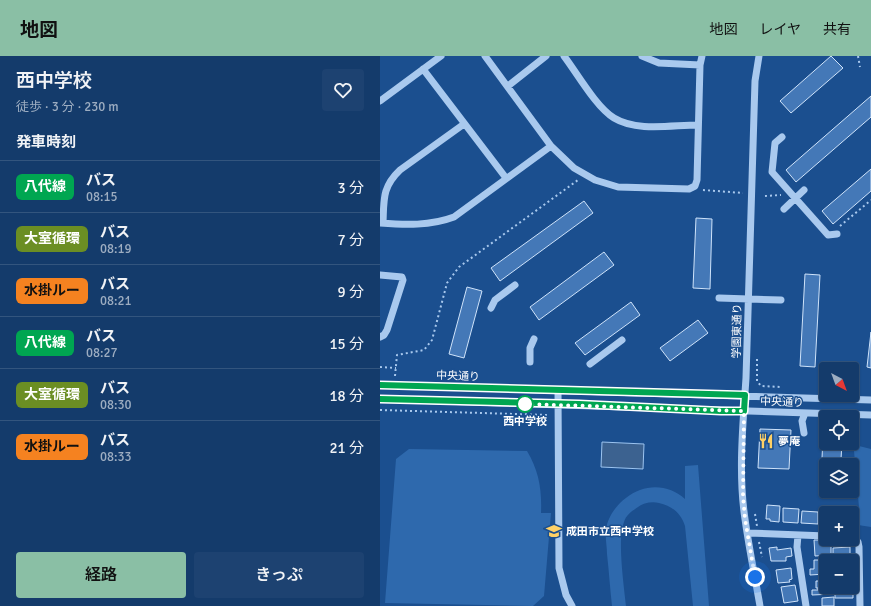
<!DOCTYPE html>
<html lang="ja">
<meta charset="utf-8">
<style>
:root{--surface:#143b6b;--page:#1d4271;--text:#f1f3f6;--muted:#9dadc1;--line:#33557e;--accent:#8abfa5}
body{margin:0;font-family:Signika,"Noto Sans JP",sans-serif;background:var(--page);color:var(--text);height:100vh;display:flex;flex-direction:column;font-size:15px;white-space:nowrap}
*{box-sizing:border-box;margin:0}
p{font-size:13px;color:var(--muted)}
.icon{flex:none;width:22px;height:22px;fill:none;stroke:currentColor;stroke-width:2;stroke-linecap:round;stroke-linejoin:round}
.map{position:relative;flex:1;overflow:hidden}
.drawer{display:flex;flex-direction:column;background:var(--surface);width:380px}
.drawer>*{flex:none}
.badge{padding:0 8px;border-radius:6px;font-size:14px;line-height:26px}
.needle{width:26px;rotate:139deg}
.controls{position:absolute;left:439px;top:306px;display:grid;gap:8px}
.controls a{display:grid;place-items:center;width:40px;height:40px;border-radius:4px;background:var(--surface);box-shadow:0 1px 3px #0004,0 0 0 1px var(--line);font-size:20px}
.you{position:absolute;width:20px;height:20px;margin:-10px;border:3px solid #fff;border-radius:50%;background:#1a73e8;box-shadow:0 0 0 6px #1a73e833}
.map>.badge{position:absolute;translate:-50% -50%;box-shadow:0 0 0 2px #fff}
h2{padding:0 16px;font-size:15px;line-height:36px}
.round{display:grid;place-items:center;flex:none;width:42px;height:42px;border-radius:4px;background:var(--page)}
.head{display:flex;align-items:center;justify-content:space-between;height:68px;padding:0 16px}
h1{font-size:19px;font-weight:600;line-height:30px}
.button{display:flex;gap:8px;margin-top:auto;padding:8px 16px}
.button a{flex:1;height:46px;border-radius:4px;background:var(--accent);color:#111;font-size:16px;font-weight:600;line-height:46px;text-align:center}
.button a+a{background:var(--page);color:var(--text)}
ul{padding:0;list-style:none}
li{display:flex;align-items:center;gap:12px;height:52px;padding:0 16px;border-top:1px solid var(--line)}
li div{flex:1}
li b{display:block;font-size:15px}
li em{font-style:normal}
li .badge{min-width:44px;font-weight:700;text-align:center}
header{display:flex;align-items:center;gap:24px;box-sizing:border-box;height:56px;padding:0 20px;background:var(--accent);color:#111}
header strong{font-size:19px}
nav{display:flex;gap:22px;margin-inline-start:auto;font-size:14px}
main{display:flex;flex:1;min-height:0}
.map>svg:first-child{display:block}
</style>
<header>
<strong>地図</strong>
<nav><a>地図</a><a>レイヤ</a><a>共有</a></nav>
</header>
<main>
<section class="drawer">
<div class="head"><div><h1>西中学校</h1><p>徒歩 · 3 分 · 230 m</p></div><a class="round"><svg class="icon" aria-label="heart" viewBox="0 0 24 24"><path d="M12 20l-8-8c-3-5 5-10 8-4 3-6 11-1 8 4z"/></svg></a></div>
<h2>発車時刻</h2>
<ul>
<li><span class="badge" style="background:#00a651;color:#fff">八代線</span><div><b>バス</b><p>08:15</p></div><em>3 分</em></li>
<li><span class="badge" style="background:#6b8e23;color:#fff">大室循環</span><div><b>バス</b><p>08:19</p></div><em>7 分</em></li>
<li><span class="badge" style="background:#f58220;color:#111">水掛ルー</span><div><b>バス</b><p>08:21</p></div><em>9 分</em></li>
<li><span class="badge" style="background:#00a651;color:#fff">八代線</span><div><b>バス</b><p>08:27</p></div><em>15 分</em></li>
<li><span class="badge" style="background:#6b8e23;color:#fff">大室循環</span><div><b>バス</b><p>08:30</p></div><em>18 分</em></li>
<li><span class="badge" style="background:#f58220;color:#111">水掛ルー</span><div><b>バス</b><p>08:33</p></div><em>21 分</em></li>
</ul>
<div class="button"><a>経路</a><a>きっぷ</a></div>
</section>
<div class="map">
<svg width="491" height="550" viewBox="0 0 491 550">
<rect width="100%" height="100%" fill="#1b4f8f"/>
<path fill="#2e69ad" d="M479 390 491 393V471L478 469 479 451 474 395 476 391Z
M29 393 147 395C159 415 162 434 161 457H171L164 540 153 550 5 547 16 403Z
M318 409 329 550H313L305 470C301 457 292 450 279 447 272 445 263 447 258 451 252 455 246 459 244 466 237 483 244 530 246 550H232C230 533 229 515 227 498 227 490 225 481 226 474 228 456 244 440 260 434 276 428 293 432 305 443V410Z"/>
<path fill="#3c6290" stroke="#9cc4f0" d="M222 386 264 388 263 413 221 411Z"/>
<path fill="#4478b7" stroke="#cfe3fa" d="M451 0 463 12 411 57 400 45Z
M491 40V61L416 126 406 114Z
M491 113V135L453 168 442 155Z
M204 145 213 157 120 225 111 212Z
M316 162 332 163 330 233 313 232Z
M224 196 234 209 159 264 150 251Z
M425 218 440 219 435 311 420 310Z
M87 231 102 235 84 302 69 298Z
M251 246 260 259 205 299 195 287Z
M318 264 328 277 290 305 280 292Z
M491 276V312L487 311Z
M380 373 411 374 409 413 378 412Z
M443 382H446V387H462L461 403 442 402Z
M387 449 400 450 399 466 390 465V463H386Z
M403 452 419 453 418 467 403 466Z
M466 452 477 453 476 470H472V457H466Z
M422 455 438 456V468L421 467Z
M441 456H445L459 457H446V469H444L445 465 441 464Z
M434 484H445V489H451V499L435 500Z
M397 491V494L411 492 412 500 406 501V505H391L389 492Z
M470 491V503L453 504V492Z
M434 504H452L446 505V518L430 519V513H434Z
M411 512 412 523 409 524 410 526 398 527 396 514Z
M436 525H446V531H453L454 538 432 539V534H438V532H436Z
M415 529 418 545 404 547 401 531Z
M455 531 473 532V542H455Z
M454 541V550H442V542Z"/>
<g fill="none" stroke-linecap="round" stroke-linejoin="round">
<path stroke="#a9c9ee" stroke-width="2" stroke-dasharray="2 3" stroke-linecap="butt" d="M478 0 480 11
M323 134 363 137
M385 140 401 139
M460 170 491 144
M377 303V325L381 330 400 331
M0 311 16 312
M15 320 17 299 44 294 52 284 67 227 79 211 198 124
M0 354 169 359
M375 458 377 470
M379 486 382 501"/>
<path stroke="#a9c9ee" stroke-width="7" d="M105 0 171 90 194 112 215 124 238 131 309 133 315 130 317 124 320 9 322 0
M184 0C197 17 216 51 234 62 257 76 292 69 318 69
M262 0 279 7 320 9
M379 0 375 25 366 322C363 368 358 417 365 463 369 492 375 521 380 550
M43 13 126 122
M128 30 166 0
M0 45 61 0
M402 81 395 87 392 116 448 179 457 178
M404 153 424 134
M0 167C25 169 50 170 74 161L171 90
M3 167C4 144 2 131 20 114L84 68
M0 219 22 221 23 224 7 274 4 279 0 281
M339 242 401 244
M111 252 115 244 135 229
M150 306V292L154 283
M210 308 242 284
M0 329 491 344
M178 334 179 512 186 539 192 550
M0 343 491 359
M424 377 422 365 425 357
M368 477 446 480
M418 479 417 491 426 550
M472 482 478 486 479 491 480 550"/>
</g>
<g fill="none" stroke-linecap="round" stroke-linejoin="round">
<defs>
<path id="line" d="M0 329 365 339 364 355H341L199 348 0 343"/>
</defs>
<use href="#line" stroke="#fff" stroke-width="9"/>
<use href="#line" stroke="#00a651" stroke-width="6"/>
<path stroke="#fff" stroke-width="4" stroke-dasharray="0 7.2" d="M145 348 364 355 363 440 365 463 375 521"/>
</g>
<defs>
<symbol id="restaurant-bare" viewBox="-9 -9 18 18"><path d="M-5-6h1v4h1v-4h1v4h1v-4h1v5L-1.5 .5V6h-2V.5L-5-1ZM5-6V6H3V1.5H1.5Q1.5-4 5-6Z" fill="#ffd166" stroke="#1b4f8f" stroke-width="2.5" paint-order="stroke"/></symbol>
<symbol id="school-bare" viewBox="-9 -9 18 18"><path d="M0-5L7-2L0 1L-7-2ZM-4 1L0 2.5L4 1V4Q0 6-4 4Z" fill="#ffd166" stroke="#1b4f8f" stroke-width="2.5" paint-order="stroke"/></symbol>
</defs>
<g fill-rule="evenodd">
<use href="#restaurant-bare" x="375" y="374" width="22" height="22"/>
<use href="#school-bare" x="163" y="464" width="22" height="22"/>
</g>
<circle fill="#fff" stroke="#00a651" stroke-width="2" cx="145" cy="348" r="8"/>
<g text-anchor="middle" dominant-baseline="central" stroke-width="3" stroke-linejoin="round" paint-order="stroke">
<g font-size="11" fill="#fff" stroke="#1b4f8f">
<text transform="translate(357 275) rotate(-89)">学園東通り</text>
<text transform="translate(78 320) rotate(2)">中央通り</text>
<text transform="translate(402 346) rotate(2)">中央通り</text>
</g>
<g font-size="11" font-weight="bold" fill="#fff" stroke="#1b4f8f">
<text x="145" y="365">西中学校</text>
</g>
<g font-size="11" font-weight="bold" fill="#fff" stroke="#1b4f8f" text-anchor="start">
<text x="398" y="385">夢庵</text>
<text x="186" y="475">成田市立西中学校</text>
</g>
</g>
</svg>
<div class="controls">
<a><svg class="needle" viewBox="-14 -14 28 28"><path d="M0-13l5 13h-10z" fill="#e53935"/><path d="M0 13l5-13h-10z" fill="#9dadc1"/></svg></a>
<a><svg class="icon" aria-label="locate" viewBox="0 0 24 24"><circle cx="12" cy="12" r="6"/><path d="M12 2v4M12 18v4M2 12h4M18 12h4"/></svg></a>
<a><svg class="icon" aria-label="layers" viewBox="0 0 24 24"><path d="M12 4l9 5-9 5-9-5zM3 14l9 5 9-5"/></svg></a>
<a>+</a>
<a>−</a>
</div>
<div class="you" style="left:375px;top:521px"></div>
</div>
</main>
